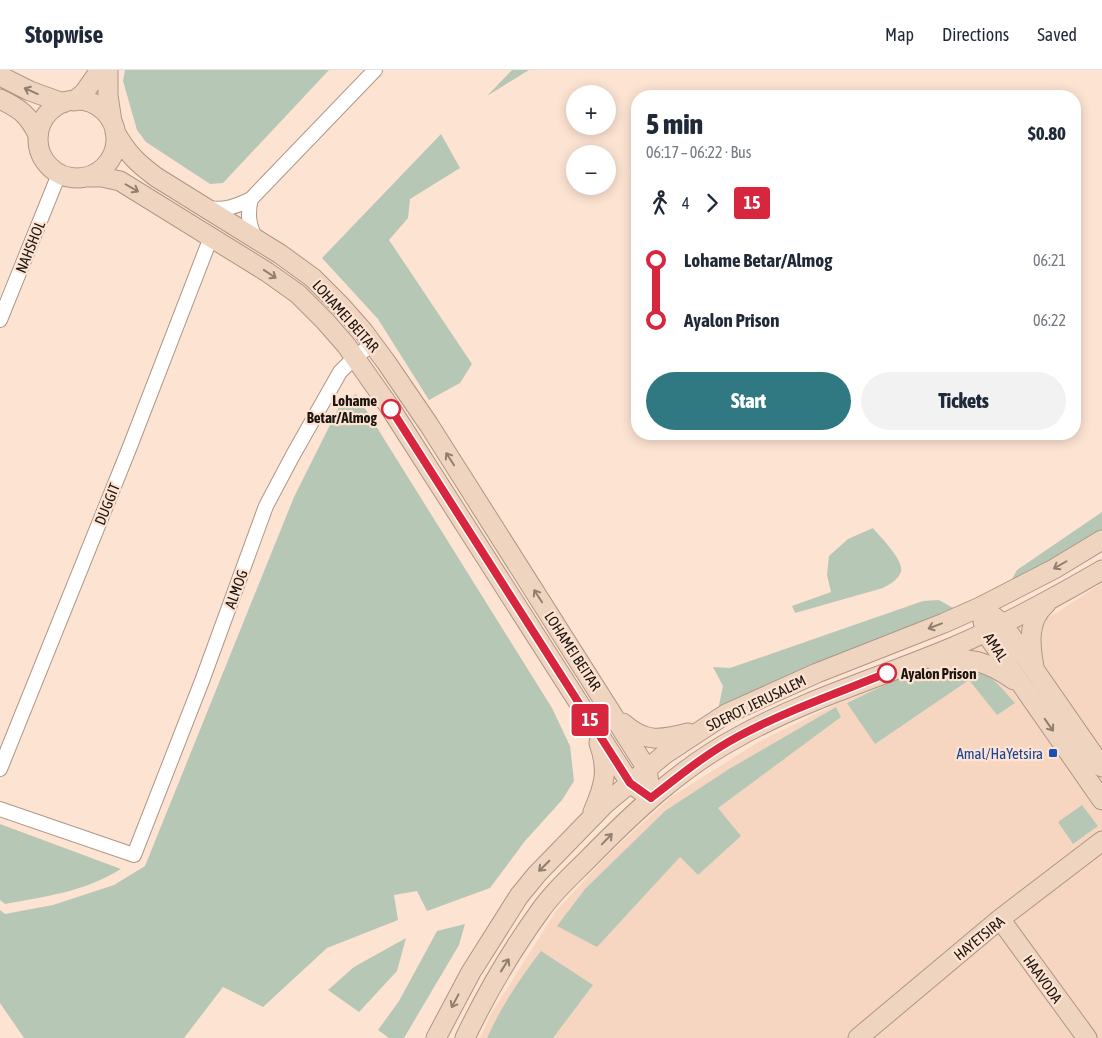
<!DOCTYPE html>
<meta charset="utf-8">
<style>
:root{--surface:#fff;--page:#f2f2f3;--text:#1f2937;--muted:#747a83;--line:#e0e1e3;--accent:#307882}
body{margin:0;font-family:"Asap Condensed",sans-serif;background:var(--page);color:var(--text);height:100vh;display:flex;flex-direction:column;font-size:19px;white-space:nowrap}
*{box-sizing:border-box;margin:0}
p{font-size:16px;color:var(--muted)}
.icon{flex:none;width:28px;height:28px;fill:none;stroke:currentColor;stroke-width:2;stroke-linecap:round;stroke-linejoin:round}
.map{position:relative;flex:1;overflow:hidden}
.details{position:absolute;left:631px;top:20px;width:450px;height:350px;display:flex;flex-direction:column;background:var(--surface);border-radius:20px;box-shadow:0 2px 12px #0003}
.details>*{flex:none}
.badge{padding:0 10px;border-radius:4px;font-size:18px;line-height:32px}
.fabs{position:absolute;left:566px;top:15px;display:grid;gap:10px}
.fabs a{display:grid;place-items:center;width:50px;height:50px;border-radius:50%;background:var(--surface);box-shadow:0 2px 12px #0003;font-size:25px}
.map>.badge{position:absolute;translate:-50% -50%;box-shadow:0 0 0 2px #fff}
.legs{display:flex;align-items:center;gap:8px;height:55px;padding:0 15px;font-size:16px}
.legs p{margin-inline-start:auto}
.summary{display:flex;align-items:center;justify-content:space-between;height:85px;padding:0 15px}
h1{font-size:28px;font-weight:800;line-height:38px}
.button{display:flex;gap:10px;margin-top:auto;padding:10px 15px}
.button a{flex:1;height:58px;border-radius:30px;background:var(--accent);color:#fff;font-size:20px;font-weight:800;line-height:58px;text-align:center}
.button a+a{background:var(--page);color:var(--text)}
ul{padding:0 15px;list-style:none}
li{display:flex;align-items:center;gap:18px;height:60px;font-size:19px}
li i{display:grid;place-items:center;width:8px;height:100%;margin:0 6px;background:currentColor}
li i::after{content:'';width:12px;height:12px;margin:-6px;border:4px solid;border-radius:50%;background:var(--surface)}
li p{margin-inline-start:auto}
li:first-child i{background:linear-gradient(#0000 50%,currentColor 0)}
li:last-child i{background:linear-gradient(currentColor 50%,#0000 0)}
header{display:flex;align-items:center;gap:30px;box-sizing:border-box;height:70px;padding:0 25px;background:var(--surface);border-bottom:1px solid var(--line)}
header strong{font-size:24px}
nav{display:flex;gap:28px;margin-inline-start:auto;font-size:18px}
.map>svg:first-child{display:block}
</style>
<header>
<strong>Stopwise</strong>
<nav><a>Map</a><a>Directions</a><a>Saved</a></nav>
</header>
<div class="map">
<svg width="1102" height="968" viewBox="0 0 1102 968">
<rect width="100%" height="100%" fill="#fde3d2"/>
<path fill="#f6d6c0" d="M1102 513V968H480L491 944 556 841 608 785 671 727 760 671 924 592 1053 545Z"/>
<path fill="#b7c7b6" d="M125 0H329L223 113 210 114 146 72 137 60 123 11Z
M512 0H529L487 26Z
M441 64 460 98 410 129 408 148 389 170 472 294 460 313 429 330 378 249 322 188Z
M356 324 552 638 570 676 574 711 562 730 525 771 490 818 427 841 417 821 394 825 398 850 327 878 263 937 223 917 184 968H24L0 933V840L5 844 53 835 114 815 145 796 294 427 340 335Z
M1102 442V460L1076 478 1010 513 1017 500Z
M873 458C881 468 904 490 901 502 898 510 890 514 883 518L795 543 792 536 831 522 827 505 829 486 848 469Z
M939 530 953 538 736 630 718 640 723 616 713 597 730 598 923 531Z
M947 598C986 598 990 605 1015 633L997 645 969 610 875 674 847 633 908 604Z
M836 637 841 647 718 738 741 766 698 805 680 787 597 877 557 856 585 819 665 741 729 699Z
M1082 735 1098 756 1073 774 1058 752Z
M0 754 121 799C84 822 47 826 5 834L0 830Z
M465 854 459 875 404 968H389L378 960 399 931 437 861Z
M406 868 397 901 359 942 328 920 354 897Z
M541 881 593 915 553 968H487C501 937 520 908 541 881Z"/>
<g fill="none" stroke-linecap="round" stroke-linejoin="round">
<defs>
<path id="street" d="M251 129C247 144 249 154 255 168
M208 138C224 141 237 136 251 129L375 0
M0 250 59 104
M0 699 129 379 211 167
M0 739 134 785 202 611 266 436 293 385 340 302 355 287 373 274"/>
<path id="secondary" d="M108 0V25L112 52
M0 6 30 21 63 33
M0 29C20 39 28 44 38 65
M38 69a39 39 0 1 1 78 0a39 39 0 1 1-78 0Z
M74 31 84 23 100 0
M115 62C128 84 136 92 156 107L280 184 313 208 341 236 363 261 386 292 429 355 647 699 651 728
M85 107H102L120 111 267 202 298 224 325 251 346 275 389 336 630 713 651 728
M993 546 1002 553 1102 697
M983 551 985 562 1102 730
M935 591C968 586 987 591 1014 610
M1034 597C1030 575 1027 550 1046 534
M623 653C645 673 661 670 688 663
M593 742C604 716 609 701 599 673
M1000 849 1087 968
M436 968 471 902 519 826 537 804 605 734 665 684 726 644 817 603 944 553 980 537 1054 499 1102 470
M465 968C486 924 511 881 540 841 553 822 570 807 587 790 632 744 680 698 738 667 806 629 882 607 953 577 1004 555 1054 528 1102 500
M858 968 1000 849 1102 771"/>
</defs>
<use href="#street" stroke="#ae9686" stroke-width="16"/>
<use href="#secondary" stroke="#ae9686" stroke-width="21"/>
<use href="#street" stroke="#fff" stroke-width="14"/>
<use href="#secondary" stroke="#efd5c0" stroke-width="19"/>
</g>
<defs><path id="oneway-shaft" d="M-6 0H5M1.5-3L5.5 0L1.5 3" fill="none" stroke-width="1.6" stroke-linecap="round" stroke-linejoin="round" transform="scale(1.25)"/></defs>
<g stroke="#907e70">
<use href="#oneway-shaft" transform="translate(31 21) rotate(-156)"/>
<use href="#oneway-shaft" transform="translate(132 118) rotate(30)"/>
<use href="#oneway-shaft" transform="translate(270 204) rotate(34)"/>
<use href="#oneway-shaft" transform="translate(450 389) rotate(-123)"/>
<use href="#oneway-shaft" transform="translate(1060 495) rotate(150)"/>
<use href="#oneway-shaft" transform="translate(538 526) rotate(-123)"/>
<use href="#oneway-shaft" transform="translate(935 556) rotate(159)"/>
<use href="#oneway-shaft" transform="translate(1049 655) rotate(55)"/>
<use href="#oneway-shaft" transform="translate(607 769) rotate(-46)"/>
<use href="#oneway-shaft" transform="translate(544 796) rotate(135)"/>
<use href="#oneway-shaft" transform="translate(505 895) rotate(-58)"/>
<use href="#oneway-shaft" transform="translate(455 931) rotate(118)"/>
</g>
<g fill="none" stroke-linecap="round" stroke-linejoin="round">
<defs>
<path id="line-1" d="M391 339 630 713 651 728C679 706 707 683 739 666 786 641 837 623 887 603"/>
</defs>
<use href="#line-1" stroke="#fff" stroke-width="11"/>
<use href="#line-1" stroke="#d7263d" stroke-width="8"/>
</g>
<g fill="#fff" stroke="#d7263d" stroke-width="2.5">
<circle cx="391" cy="339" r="9"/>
<circle cx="887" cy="603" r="9"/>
</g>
<rect fill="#1a4fb4" stroke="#fde3d2" stroke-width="2" x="1048" y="678" width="10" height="10" rx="2.5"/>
<g text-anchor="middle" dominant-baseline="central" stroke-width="4.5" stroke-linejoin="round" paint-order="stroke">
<g font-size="15" fill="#1c140e" stroke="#fde3d2">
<text transform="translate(30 177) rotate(-68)">NAHSHOL</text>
<text transform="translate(346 246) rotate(48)">LOHAMEI BEITAR</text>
<text transform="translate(107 434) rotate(-68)">DUGGIT</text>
<text transform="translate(236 519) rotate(-70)">ALMOG</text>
<text transform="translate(996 577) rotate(57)">AMAL</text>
<text transform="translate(573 581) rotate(57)">LOHAMEI BEITAR</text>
<text transform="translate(756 633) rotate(-26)">SDEROT JERUSALEM</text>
<text transform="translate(979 868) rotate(-39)">HAYETSIRA</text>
<text transform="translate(1043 909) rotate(54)">HAAVODA</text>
</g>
<g font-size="15" font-weight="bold" fill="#1c140e" stroke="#fde3d2" text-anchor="end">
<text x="377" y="330">Lohame<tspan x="377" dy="17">Betar/Almog</tspan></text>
<text x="901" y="603" text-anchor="start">Ayalon Prison</text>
</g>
<g font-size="15" fill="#164399" stroke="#fde3d2" text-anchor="end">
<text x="1043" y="683">Amal/HaYetsira</text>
</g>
</g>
</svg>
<div class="fabs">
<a>+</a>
<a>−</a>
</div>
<b class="badge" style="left:590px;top:650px;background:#d7263d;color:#fff">15</b>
<section class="details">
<div class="summary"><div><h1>5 min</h1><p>06:17 – 06:22 · Bus</p></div><b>$0.80</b></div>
<div class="legs"><svg class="icon" aria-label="walk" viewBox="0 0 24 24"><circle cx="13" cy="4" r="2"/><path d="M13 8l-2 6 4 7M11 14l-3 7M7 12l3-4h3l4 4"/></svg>4<svg class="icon" aria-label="forward" viewBox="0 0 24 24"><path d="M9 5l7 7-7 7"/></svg><b class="badge" style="background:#d7263d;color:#fff">15</b></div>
<ul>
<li><i style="color:#d7263d"></i><b>Lohame Betar/Almog</b><p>06:21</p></li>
<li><i style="color:#d7263d"></i><b>Ayalon Prison</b><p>06:22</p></li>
</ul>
<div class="button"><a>Start</a><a>Tickets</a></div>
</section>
</div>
